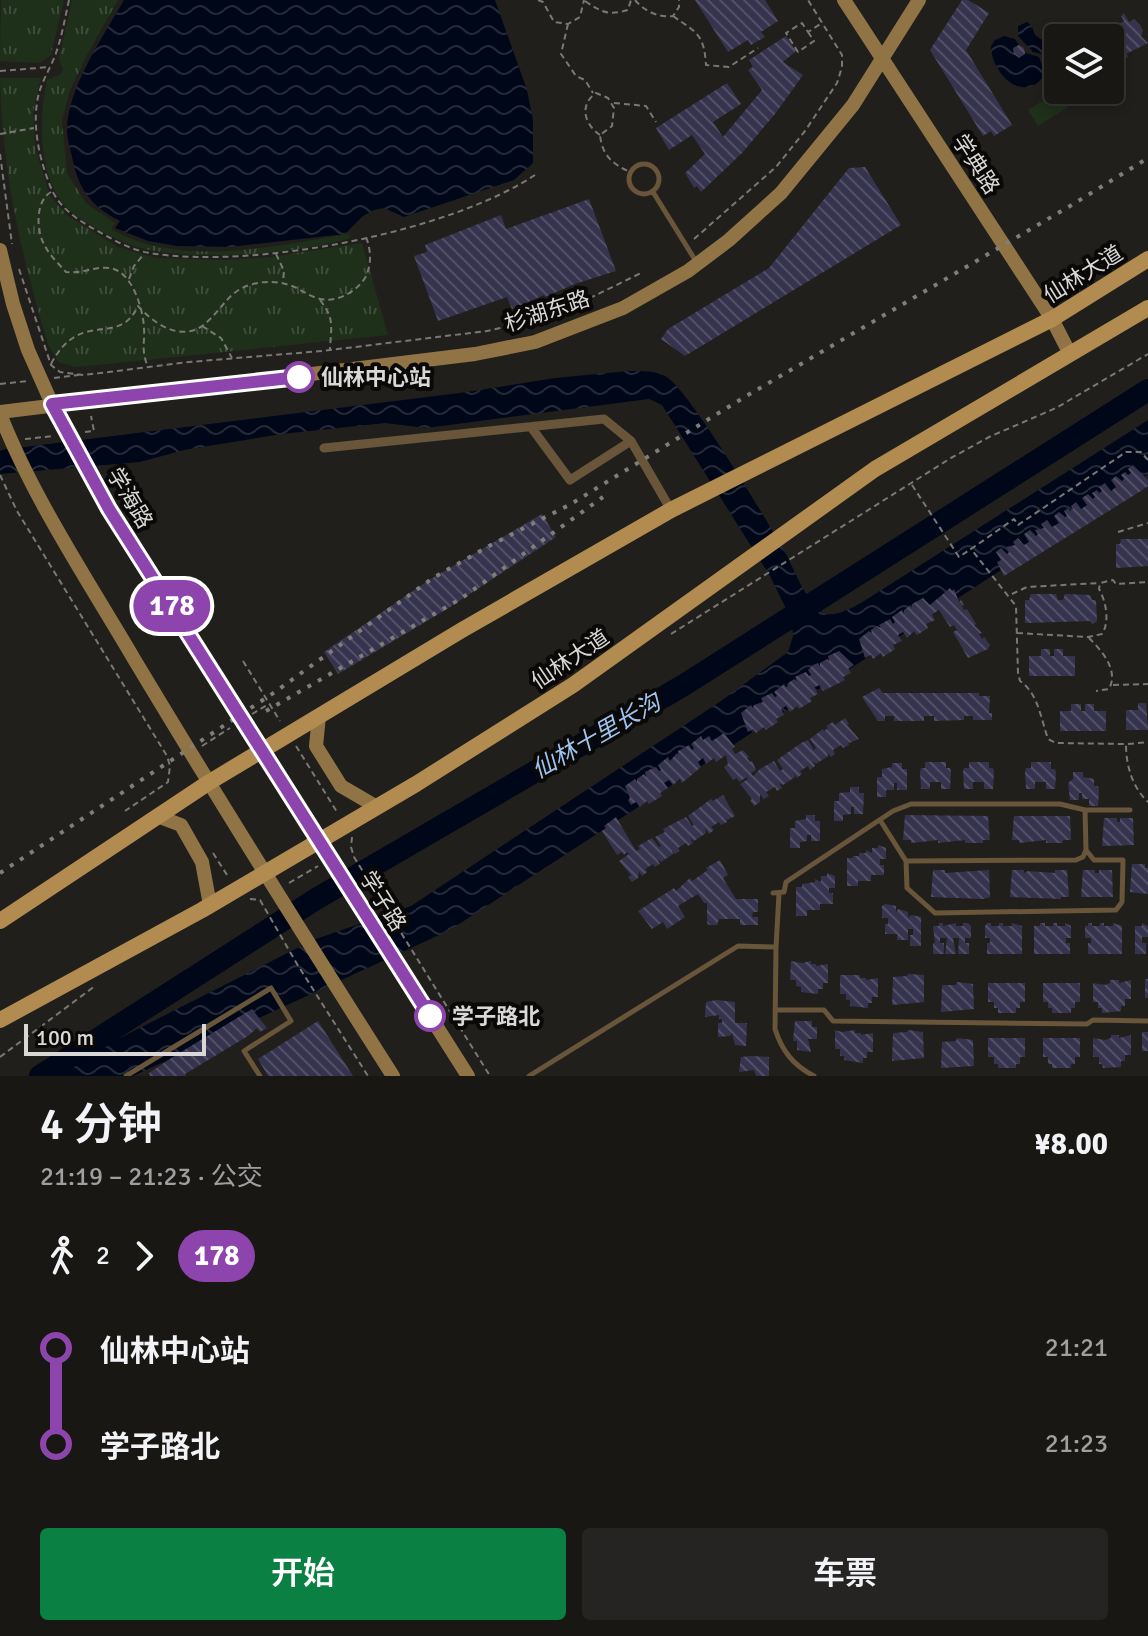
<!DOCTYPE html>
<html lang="zh">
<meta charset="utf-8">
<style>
:root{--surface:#191714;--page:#262422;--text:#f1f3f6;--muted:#9f9fa0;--line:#373634;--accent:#0b8043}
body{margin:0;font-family:Signika,"Noto Sans SC",sans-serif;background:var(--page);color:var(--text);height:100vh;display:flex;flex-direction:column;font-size:30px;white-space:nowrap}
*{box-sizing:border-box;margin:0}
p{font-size:26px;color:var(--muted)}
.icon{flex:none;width:44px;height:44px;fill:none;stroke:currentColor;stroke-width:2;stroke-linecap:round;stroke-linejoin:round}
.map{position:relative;height:1076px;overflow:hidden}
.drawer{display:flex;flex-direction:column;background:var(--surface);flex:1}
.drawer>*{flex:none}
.badge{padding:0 16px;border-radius:26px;font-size:28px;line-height:52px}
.buttons{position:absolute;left:1044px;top:24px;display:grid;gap:16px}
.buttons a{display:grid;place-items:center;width:80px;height:80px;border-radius:8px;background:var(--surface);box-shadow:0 4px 12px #0003,0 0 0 2px var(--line);font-size:40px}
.scale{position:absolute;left:24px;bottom:20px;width:182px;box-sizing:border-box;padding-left:8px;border:4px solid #dad8d6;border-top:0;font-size:22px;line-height:28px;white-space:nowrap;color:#dad8d6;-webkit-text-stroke:6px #0a0907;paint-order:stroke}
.map>.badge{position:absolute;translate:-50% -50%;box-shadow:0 0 0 4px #fff}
.legs{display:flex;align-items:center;gap:12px;height:88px;padding:0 40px;font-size:26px}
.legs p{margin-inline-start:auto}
.head{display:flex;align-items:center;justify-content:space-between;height:136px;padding:0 40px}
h1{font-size:44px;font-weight:600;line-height:60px}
.action{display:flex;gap:16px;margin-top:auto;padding:16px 40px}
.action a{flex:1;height:92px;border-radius:8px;background:var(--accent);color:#fff;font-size:32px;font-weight:600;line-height:92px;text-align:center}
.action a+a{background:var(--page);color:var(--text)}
ul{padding:0 40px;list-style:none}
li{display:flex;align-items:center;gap:28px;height:96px;font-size:30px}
li i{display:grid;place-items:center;width:12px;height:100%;margin:0 10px;background:currentColor}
li i::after{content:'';width:20px;height:20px;margin:-10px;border:6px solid;border-radius:50%;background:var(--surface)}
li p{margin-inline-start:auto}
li:first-child i{background:linear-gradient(#0000 50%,currentColor 0)}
li:last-child i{background:linear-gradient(currentColor 50%,#0000 0)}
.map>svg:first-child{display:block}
</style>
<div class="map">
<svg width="1148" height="1076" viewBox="0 0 1148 1076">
<defs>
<pattern id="grass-tufts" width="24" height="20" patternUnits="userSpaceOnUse" patternTransform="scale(2)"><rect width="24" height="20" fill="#1e2f1a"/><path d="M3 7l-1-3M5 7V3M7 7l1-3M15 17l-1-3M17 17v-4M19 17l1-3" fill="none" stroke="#3e4c3b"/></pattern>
<pattern id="water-waves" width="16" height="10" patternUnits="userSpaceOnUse" patternTransform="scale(2)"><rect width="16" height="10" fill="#000718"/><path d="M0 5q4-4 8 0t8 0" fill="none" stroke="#252a39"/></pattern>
<pattern id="building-back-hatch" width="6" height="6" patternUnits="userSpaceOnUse" patternTransform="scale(2)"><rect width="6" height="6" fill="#36334e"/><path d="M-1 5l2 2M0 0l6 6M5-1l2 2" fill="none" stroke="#525067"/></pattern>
</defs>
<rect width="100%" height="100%" fill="#211f1b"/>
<path fill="url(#grass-tufts)" d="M1 0H64L51 55 39 63 0 61Z
M72 0H118L88 53 70 90 62 120 67 173 86 203 115 223 111 229C181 269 274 246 349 234L351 238C294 255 202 261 144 249 125 245 82 223 68 209 37 177 39 120 47 80L61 74 63 69 59 59Z
M0 78H41L33 112 35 147 50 196 68 216 118 247 156 258 224 260 270 257 362 243 388 335 88 366 76 367 58 362 48 344C21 255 2 172 0 78Z"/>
<path fill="#1e2f1a" d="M1060 90H1068L1076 102 1038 126 1028 110Z"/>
<path fill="url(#water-waves)" d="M124 0H495L527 90 533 120V163L514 180 404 217 384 208 374 210 363 216 345 234 229 247 177 246 148 241 115 228 120 221C93 207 79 191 73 161 71 151 67 140 67 130 67 89 104 35 124 0Z
M1027 22 1032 26 1035 35 1045 42V47L1041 54 1033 52 1018 36V26Z
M1004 36 1015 39 1019 45 1013 48 1014 54 1018 57 1026 53 1039 57 1045 74C1025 106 991 74 991 46L995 40Z
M628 371C641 371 653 370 665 376 687 386 769 524 786 554 794 569 809 609 826 614 838 616 851 608 861 603L1148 420V474L450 930 133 1076H45L313 940 411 906 721 701 788 652 793 636 792 621 770 576 662 405 649 399 426 428 385 423 282 434 184 450 140 462 0 474V450L467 392 555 378Z"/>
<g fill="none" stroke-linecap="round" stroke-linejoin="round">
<path stroke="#000718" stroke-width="22" d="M40 1076 316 899 684 685 1148 390"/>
</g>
<path fill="url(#building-back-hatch)" d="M695 0H765L778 21 761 32 765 37 751 45 748 40 728 52Z
M962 0H968L989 13 966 50 1012 125 994 136 991 131 983 136 930 50Z
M1124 13 1129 22 1134 19 1140 25 1143 31 1141 36 1148 43 1126 54 1128 56 1123 60 1117 51 1112 54 1116 60 1110 64V38H1103L1110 34 1104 26 1107 24 1111 30 1124 21 1121 16Z
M786 36 796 51 783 62 803 75 775 114 742 153 701 192 697 186 694 188 685 173 705 154 692 135 669 150 656 128 727 83 741 104 713 122 723 137 762 90 748 70 753 67 749 60Z
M1019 45 1024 48 1025 54 1019 58 1014 54 1013 48Z
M865 167 901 225 685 356 661 339 668 329 769 268 849 168Z
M589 199 616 271 575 284 545 297 544 295 512 309 507 297 438 321 414 256 427 252 425 245 501 215 506 229Z
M1133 465 1148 480V486L1141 491 1004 576 997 562 1001 560 996 552 1001 548 1007 554 1009 552 1006 547 1015 545 1013 542 1018 538 1024 545 1029 542 1024 534 1030 530 1036 536 1038 534 1035 530 1044 528 1041 524 1047 520 1052 527 1059 523 1054 516 1059 512 1065 517 1067 516 1064 511 1068 508 1070 511 1073 509 1071 506 1076 502 1081 509 1087 505 1082 498 1088 494 1093 499 1095 497 1092 493 1097 490 1099 493 1102 491 1099 487 1105 483 1111 491 1116 487 1111 480 1116 476 1122 481 1124 479 1121 475 1125 472 1128 475 1131 473 1128 469Z
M542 514 556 537 447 609 338 674 324 652 429 580Z
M1121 539H1148V566L1116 568V544H1120Z
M950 588 952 591 954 589 959 602 961 600 964 605 962 606 964 610 967 609 976 624 974 625 982 633 979 634 982 639 984 637 990 645 988 649 968 658 953 632 957 630 954 625 950 627 939 610 932 615 935 620 926 624 928 628 917 635 914 631 907 638 903 632 898 635 902 641 893 645 895 649 883 657 881 653 873 659 871 655 865 658 859 639 869 631 872 633 871 630 877 626 881 628 879 625 890 619 893 624 895 622 892 617 902 610 904 613V610L911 605 912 608V604L923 598 930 605Z
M1031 594H1056L1058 600H1063L1065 594 1090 595 1092 600H1096L1097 621 1093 624 1090 621 1025 623V600H1029Z
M1041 649H1050V656H1054V649H1063V656H1075V676H1029V656H1041Z
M839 651 854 665 848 669 851 673 843 677 845 680 823 691 819 685 814 688 818 694 810 698 812 701 799 709 797 706 790 712 786 706 781 709 784 715 776 719 778 722 766 730 764 727 756 733 753 729 748 732 741 713 751 705 753 708 754 705 763 702 761 698 772 693 775 697 777 696 774 692 784 684 786 687 788 686 787 684 794 679 797 681 795 677 799 675 806 672 809 676 811 675 808 670 813 665 818 663 820 666V663L827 659 829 661 828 656Z
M879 688 883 693H979V696H990L989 713H992V720H973V716H964V720L934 721V716H924V721H894V716H885V721H878L862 697Z
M1138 703H1146L1148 730H1126V710H1138Z
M1071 704H1081V711H1085V704H1094V711H1106V731H1060V711H1071Z
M845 718 849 724 847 725 859 739 849 743 847 739 849 745 843 748 841 745 833 750 835 754 831 757 827 752 828 756 816 764 812 761 815 766 810 770 808 766 800 771 802 774 797 778 794 773 795 777 783 785 779 783 782 788 777 791 775 787 766 792 769 796 764 799 760 794V802L754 806 750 801 752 799 740 784 748 779 747 777 739 782 737 778 733 780 724 767 728 764 726 755 716 762 714 758 706 764 703 758 698 762 701 767 682 783 680 779 673 785 669 780 664 783 668 788 660 793 662 796 649 804 647 801 640 807 636 802 631 805 628 800 630 798 625 786 635 779 637 782V779L644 774 646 777 645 772 649 770 656 767 659 771 661 770 658 765 668 757 670 761 677 753 678 755V751L682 749 689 745 692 750 694 748 691 744 701 736 703 740 709 736 712 741 724 733 735 747 732 749 735 754 743 750 749 757 747 758 750 762 752 761 756 770 751 773 753 776 760 769 774 761 780 771 783 769 777 760 801 743 808 740 814 750 816 748 810 739 823 729 824 731 828 728 826 726 833 722 835 725Z
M925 762H946V768H950L951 772 950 789H941V782H930V789H921L920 772 921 768H925Z
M969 762H989V768H993L994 772 993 789H984V782H973V789H964L963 772 964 768H969Z
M1031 762H1051V769H1055L1056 772 1055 789H1046V782H1035V789H1026L1025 772 1026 768H1031Z
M892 763H902V769H907V790H897V783H894V790H886V797H877V777H882V769L892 767Z
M1073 772H1083V777L1094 779V786H1098L1099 790 1098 806H1089V799H1082V793H1079V800H1070L1068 783 1073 779Z
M850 787H859V793H864L863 814H854V807H851V814L843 815V821H834V801H839V793L850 792Z
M723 795 735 816 727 820 725 816 727 822 721 825 719 822 711 827 714 830 709 834 705 828 706 833 694 841 690 838 693 843 688 846 686 843 678 848 680 851 675 854 672 850 673 854 661 862 657 859 660 864 655 867 653 864 645 869 647 872 642 876 639 871 638 878 632 882 628 877 631 875 619 861 629 854 627 852 624 855 622 852 617 855 602 831 606 828 604 826 616 817 636 851 640 849 638 846 652 838 659 847 661 846 655 837 665 832 663 829 686 817 692 826 694 825 688 816 711 799 713 801Z
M806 815H815V821H820V841H811V835H807V841L800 842V848H790V828H795V821L806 819Z
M905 815 988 816 990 840H983V843H965V840L938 843V840L911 843V840H903Z
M1014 816H1070L1071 840H1063V843H1046V840L1019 843V840H1012Z
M1104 818H1117V822H1120V818H1133L1134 845 1102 846Z
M878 845 886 848V859H880V865H884V875H871V881H858V886H847V858H853V856H859V853H866V850L872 853V848H878Z
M720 860 728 875 723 878 736 899H758V912H753L752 917H758V925H740V919H719L717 925H709L707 923V903H704L698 894 678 906 685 917 667 929 663 922 652 929 638 911 674 888 676 891 690 878 692 881 708 870 706 868Z
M1132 864H1145V868H1148V894L1130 892Z
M933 870H945V873L989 870 990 897 983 899 931 897Z
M1012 870H1024V873L1028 871 1055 873V870H1067L1069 897H1061V899L1010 897Z
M1083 870H1095V873H1099V870H1112L1113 897H1081Z
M827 873 835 876V888H829V893H833V904H820V910H807V916H796V887H802V884L815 882V879L821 882V876H827Z
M885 904 896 906V912L898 909 908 912V918L911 915 921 917V946H910V935H913V929H908V940H897V934H885V924H888V918H882V906Z
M939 923H943V926L956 923V926H963V923H968L971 926V938H965V943H969V954H958L959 938H953L956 954H945L947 938H940V943H944V954H933V943H935L933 926H939Z
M987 923H991V926H999V923H1003V926H1012V923L1022 926V954H987V943H990V938H985V926Z
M1040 923H1045V926H1053V923H1057V926H1065V923L1071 926V938H1066V943H1070V954H1034V926H1040Z
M1088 923H1092V926H1100V923H1104V926H1113V923L1122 926V954H1088V943H1091V938H1085V926H1088Z
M1142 923 1148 926V937H1142V943H1146V954H1135V926H1142Z
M791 961 802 963 811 961V964H816V966L828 964V983H823V989H818V994L801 992V987L796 986V980H790Z
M908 974 924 975V1002L892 1005 893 977 907 976Z
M840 975H860V978H866V980L878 978V997H872V1003H868V1008L850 1006V1000H846V994H840Z
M1145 979H1148V998H1145Z
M1110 980H1119V983L1131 980V999H1125V1006H1121V1011L1102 1013V1008H1098V1002H1093V983L1105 985 1110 983Z
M957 982 973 984 974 1009 941 1012 942 985H956Z
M988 983H1025V1002H1020V1008H1016V1013H998V1008H994V1002H988Z
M1043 983H1080V1002H1075V1008H1071V1013H1052V1008H1048V1002H1043Z
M716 1000 735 1002V1023H747L746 1046 735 1045 732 1033 730 1036 718 1037V1023H722V1019H719V1015L705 1017 706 1002Z
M252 1009 267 1028 260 1032 257 1028 248 1036 185 1074 186 1076H150L149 1073 176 1055Z
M318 1021 353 1076H268L258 1059Z
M795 1021H812V1027H817V1039H808L811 1052 797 1050V1041H793Z
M835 1030 842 1032 855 1030V1033H861V1035L873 1033V1052H867V1058H863V1063L844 1060V1056H840V1049H835Z
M908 1030 923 1032 924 1058 892 1061 893 1033 907 1032Z
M1142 1032H1148V1051H1142Z
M1111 1035H1119V1038L1131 1035V1055H1125V1061H1121V1067L1103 1068 1102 1064H1099V1057H1093V1038L1105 1040 1111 1038Z
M957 1038 973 1040 974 1066 941 1068 942 1042 956 1041Z
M988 1038H1025V1057H1020V1064H1016V1068H998V1064H994V1057H988Z
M1043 1038H1080V1057H1075V1064H1071V1068H1052V1064H1048V1057H1043Z
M751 1056 769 1057V1076H756L754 1070 739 1072 741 1057Z"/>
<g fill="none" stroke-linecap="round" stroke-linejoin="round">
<path stroke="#7a7875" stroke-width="2" stroke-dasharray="6 4" stroke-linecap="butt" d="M69 0C65 18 62 36 56 53 51 67 43 79 39 93 31 123 39 159 51 188 59 207 76 219 94 229 112 239 130 250 150 253 253 270 452 232 538 173
M538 0 543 2 554 22 568 24 580 17 584 0
M635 0C644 11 659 18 673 16L679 7V0
M585 1C601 12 608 16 628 10L631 0
M673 16C697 33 704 34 706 65L729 67 758 48
M568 24 561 54 576 76 585 80 593 93
M808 32 814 41 798 52 786 33 802 23 808 32 822 23
M0 71 50 67
M614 103 646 106 656 122
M0 134 34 128
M600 135C584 124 579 105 596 93L608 98 614 108 612 126 600 135C602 155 612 164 630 172
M0 154 12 244
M51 192C35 201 36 232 45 246 50 256 59 264 66 272 82 274 95 266 109 268 132 270 143 309 144 328 145 344 141 347 147 365
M694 239 776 167 805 131 837 83 842 67V55L808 0
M276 254 284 271 283 282
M19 269 51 365 60 372 84 375 189 362 322 351 487 331 522 323 590 298 641 273
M129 279 134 266 144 254
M320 300C335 319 331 327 330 349
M202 326 221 338 232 358
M51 364C81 307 118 349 138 306 155 325 184 344 207 322 224 307 229 290 253 284 265 281 277 281 289 285 299 288 307 295 317 298 335 304 355 293 365 278 372 265 371 250 366 237
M54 378 79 375
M0 384 28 381
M85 432 94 431 91 416
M25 439 54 436
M1148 460 1141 452H1126L1018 525 1014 519 971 549 1016 606 1018 673 1020 681C1038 693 1041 719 1048 739L1056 743 1126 744C1126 765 1132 787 1148 802
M0 475 17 511 167 756 170 766 168 782 125 811
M912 485 959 557 971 549
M1118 532 1148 523
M1012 594 1027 587 1099 583
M1017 633 1088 637 1102 634C1110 622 1106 601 1099 589L1100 583 1113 580 1116 584 1148 582
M671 634 951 458 989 437 1056 408 1148 354
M1089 638C1102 651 1119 670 1109 689L1096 691
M243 661 280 721
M1113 685 1148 684
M252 714 267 705
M1128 744 1148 742
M202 746 230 728
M296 746 337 812
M352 837 351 847 354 857 490 1076
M213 853 229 878
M289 883 318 866
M250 899 260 900 297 964 368 1076
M0 1057 95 986"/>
<path stroke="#68553a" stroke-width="5" d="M629 179a15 15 0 1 1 30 0a15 15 0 1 1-30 0Z
M653 192 697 263
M880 820 906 861 1076 860 1083 857 1086 850 1085 810
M906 861 907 888 935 913 1116 910 1122 902 1123 860H1094L1086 850
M773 893 784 892 786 882 893 811 911 804H1060L1085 810H1130
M776 947 775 1029C782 1051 793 1065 814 1076
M776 1010H824L833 1021 1087 1024 1093 1020 1148 1021
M126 1076 271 988 291 1021 244 1051 260 1076
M529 1076 738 946 776 947 779 894"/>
<path stroke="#68553a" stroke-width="9" d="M531 427 570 480 631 441
M324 448 604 419 631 441 671 510"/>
<path stroke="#917446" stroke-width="14" d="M844 0 1052 319 1070 354
M0 250 13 304 28 350 52 404 109 509 468 1076
M0 412 475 354 535 342 623 308 688 271 729 240 781 193 853 105 919 0
M0 414C34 500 87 579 134 659 218 799 305 938 393 1076
M319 716 316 746 341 786 377 807
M157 816 181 825 202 862 210 905"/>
<path stroke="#b18b50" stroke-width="16" d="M0 921 208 783 462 630 671 510 1052 319 1148 259
M0 1020 202 910 416 784 573 685 875 469 1148 308"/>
<path stroke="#807e7b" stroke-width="4" stroke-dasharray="4 8" stroke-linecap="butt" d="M266 711 462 598 603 497
M0 873 275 692 433 578 489 546 571 504 743 398 1070 206 1148 158"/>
</g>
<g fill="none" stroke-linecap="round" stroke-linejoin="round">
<defs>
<path id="line-1" d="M299 377 52 404 109 509 430 1016"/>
</defs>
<use href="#line-1" stroke="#fff" stroke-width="18"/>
<use href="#line-1" stroke="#8e44ad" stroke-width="12"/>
</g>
<g fill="#fff" stroke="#8e44ad" stroke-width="4">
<circle cx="299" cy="377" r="14"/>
<circle cx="430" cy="1016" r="14"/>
</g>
<g text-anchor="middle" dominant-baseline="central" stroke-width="8" stroke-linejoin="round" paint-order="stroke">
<g font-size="22" fill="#dad8d6" stroke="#0a0907">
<text transform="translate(976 164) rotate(57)">学典路</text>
<text transform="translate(1083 274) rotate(-32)">仙林大道</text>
<text transform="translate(547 311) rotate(-18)">杉湖东路</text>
<text transform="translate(130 498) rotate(59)">学海路</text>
<text transform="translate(570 659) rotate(-34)">仙林大道</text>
<text transform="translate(383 901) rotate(58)">学子路</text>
</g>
<g font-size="22" font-weight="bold" fill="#dad8d6" stroke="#0a0907" text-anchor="start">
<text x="321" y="377">仙林中心站</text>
<text x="452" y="1016">学子路北</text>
</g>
<g font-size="24" font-style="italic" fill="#9dc3f0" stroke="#0a0907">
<text transform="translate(596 736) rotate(-30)">仙林十里长沟</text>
</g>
</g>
</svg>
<div class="buttons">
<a><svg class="icon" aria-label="layers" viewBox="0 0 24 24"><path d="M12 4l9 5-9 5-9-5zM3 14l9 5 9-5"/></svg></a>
</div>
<div class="scale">100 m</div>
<b class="badge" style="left:172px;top:606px;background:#8e44ad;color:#fff">178</b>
</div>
<section class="drawer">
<div class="head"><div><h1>4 分钟</h1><p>21:19 – 21:23 · 公交</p></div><b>¥8.00</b></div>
<div class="legs"><svg class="icon" aria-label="walk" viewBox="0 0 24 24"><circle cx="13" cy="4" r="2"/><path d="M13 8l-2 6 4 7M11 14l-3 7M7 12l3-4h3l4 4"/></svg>2<svg class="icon" aria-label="forward" viewBox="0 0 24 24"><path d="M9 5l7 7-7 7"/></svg><b class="badge" style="background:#8e44ad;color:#fff">178</b></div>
<ul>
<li><i style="color:#8e44ad"></i><b>仙林中心站</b><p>21:21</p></li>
<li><i style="color:#8e44ad"></i><b>学子路北</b><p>21:23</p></li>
</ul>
<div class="action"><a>开始</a><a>车票</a></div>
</section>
